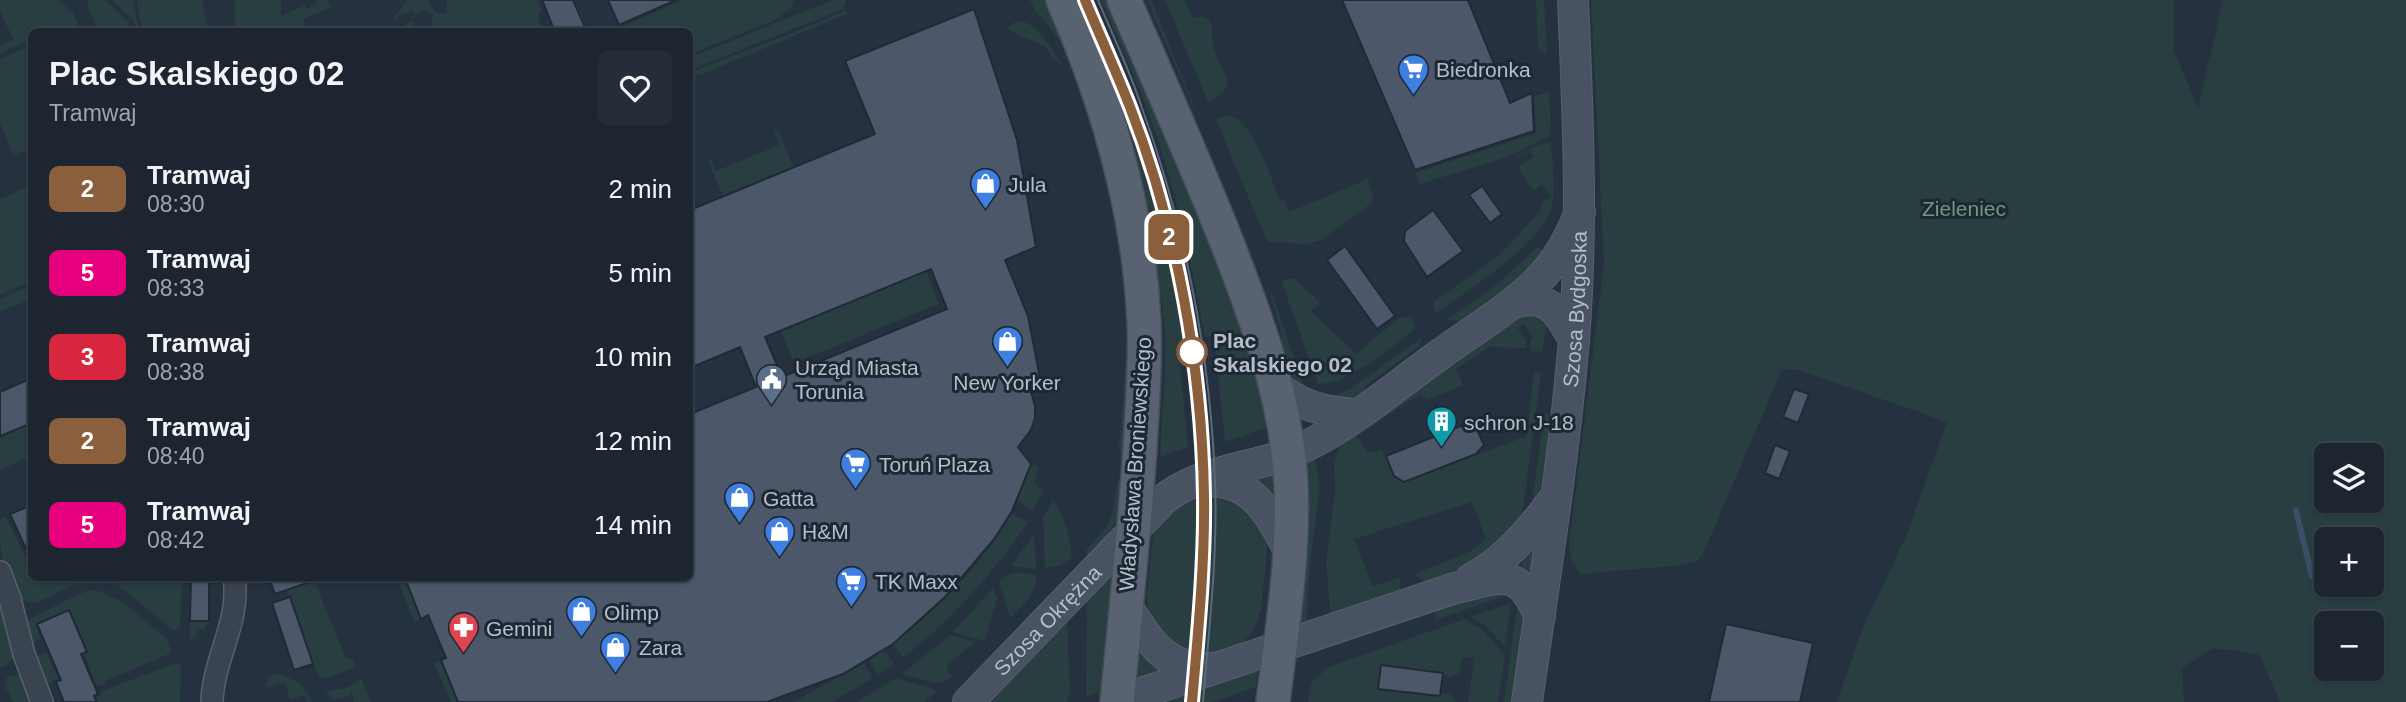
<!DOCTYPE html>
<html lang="pl">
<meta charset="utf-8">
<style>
:root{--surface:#1c2530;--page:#252d38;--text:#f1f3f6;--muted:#a0a5ab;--line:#3a424c}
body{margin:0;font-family:Helvetica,sans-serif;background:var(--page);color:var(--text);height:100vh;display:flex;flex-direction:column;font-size:26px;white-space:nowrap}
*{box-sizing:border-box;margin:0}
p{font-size:23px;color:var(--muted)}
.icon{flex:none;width:38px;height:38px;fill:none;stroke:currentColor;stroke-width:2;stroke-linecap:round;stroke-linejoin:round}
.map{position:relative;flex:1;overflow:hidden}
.details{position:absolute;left:28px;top:28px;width:665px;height:553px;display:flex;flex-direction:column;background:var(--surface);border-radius:10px;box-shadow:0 2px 5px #0004,0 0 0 2px var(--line)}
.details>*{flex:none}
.badge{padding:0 14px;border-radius:10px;font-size:24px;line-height:46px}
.controls{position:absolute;left:2314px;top:443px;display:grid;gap:14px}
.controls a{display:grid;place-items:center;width:70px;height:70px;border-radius:10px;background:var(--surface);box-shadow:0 2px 5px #0004,0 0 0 2px var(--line);font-size:35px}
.map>.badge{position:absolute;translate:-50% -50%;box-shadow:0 0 0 4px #fff}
.round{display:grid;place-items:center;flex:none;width:74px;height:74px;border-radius:10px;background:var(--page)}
.summary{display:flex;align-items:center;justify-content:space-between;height:119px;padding:0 21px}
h1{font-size:33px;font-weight:800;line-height:52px}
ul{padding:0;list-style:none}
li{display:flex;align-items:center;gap:21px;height:84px;padding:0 21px}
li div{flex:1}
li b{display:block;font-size:26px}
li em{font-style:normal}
li .badge{min-width:77px;font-weight:700;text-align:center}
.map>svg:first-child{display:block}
</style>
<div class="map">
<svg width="2406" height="702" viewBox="0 0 2406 702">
<rect width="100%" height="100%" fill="#263140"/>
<path fill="#283e41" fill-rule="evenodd" d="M0 0H59L73 13 80 31 32 32 31 44 29 40 0 53V45L13 39 0 11Z
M89 0H105L129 23 127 31H97L87 3Z
M113 0H133L139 31H136L134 21Z
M137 0H202L208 31H142Z
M235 0H281V16L305 5 307 9 316 5 317 0H328L331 6 347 0 303 19 307 31 235 32Z
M408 0H427L437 13 446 14 447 0H537L541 9 538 17 542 31 472 30 405 31V24L413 21 414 26 420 30 431 25 433 14 425 10 415 15 412 11 398 16 396 21 394 17Z
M682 0H794L791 8 777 19 690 54V32L618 31 617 29Z
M832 0H846V2L842 9 836 12 690 70V58Z
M1030 0H1047L1065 47 1035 10Z
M1081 0C1096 36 1112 72 1126 109 1155 184 1172 264 1187 343L1178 345 1188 447 1160 457 1165 372V334L1162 301 1147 236Z
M1101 0H1112L1231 281 1271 426 1225 442 1214 336 1205 337C1190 256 1173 175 1143 99 1130 65 1115 33 1101 0Z
M1147 0H1151L1197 113H1196Z
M1165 0H1185L1193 18 1202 16C1216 21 1211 32 1213 44 1215 56 1224 69 1228 80 1226 93 1219 97 1208 102Z
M1536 0H1544L1547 54 1538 48Z
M1591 0H2174V51L2198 109 2223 0H2406V702H2280L2259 654 2213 648 2182 668 2184 702H1837L1861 632 1907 534 1947 422 1799 370 1782 369 1703 554 1696 562 1683 565 1581 574 1572 563 1569 544 1604 263ZM2326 455H2371V500H2326ZM2371 539V584H2326V539ZM2371 623V668H2326V623Z
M846 10 847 14 690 79V73C742 51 795 34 846 10Z
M1018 21C1039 22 1052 51 1063 66L1053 59 1046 47 1010 31 1008 26 1016 22 1019 26Z
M28 47 32 56 31 148 14 155 0 124V59Z
M1549 92 1551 132 1548 137 1507 157 1420 184 1415 173 1536 133 1534 96Z
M1226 115C1255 119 1270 177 1280 201L1284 200 1289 212 1368 179 1373 195 1372 203 1322 240 1307 244 1269 242 1266 239 1216 120Z
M778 129 793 167 723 196 708 160 711 159 716 171 780 145 774 130Z
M872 134 939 304 794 363 781 330 854 143Z
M1551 142C1552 163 1556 186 1552 207 1545 241 1465 293 1436 313L1433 306 1435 301 1499 255 1540 212 1541 204 1551 197 1542 184 1534 191C1531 184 1523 178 1519 170V166L1533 157 1530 150 1515 160C1523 150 1538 144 1551 142Z
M31 185V281L0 295V199Z
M1538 247 1545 252 1520 279 1463 322 1447 320 1496 285Z
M1293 278 1318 300 1320 304 1311 311 1356 354 1400 317H1411L1415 329C1389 348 1351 384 1318 384L1282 283V281Z
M31 285V299L0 312V299Z
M1272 293 1306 392 1285 374 1280 327 1270 296Z
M1532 307 1547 323 1542 352 1531 351 1530 340 1533 338 1524 324 1518 328 1527 343 1526 348 1489 347 1456 369 1463 385 1428 400 1419 394 1357 436 1368 453 1381 450C1393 462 1389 472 1405 482L1527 436 1534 372H1541L1521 525 1478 566 1430 585 1414 574 1469 552 1486 539 1472 502 1354 539 1372 586 1400 578V592L1331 618 1326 562 1335 491 1334 461 1340 445 1337 440Z
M1129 312 1125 457 1121 455 1119 450Z
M1423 337 1418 347 1367 385 1360 398 1355 401 1330 397 1351 388Z
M1545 411 1553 421 1548 472 1530 514Z
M32 420 31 456 0 470V438L15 431 13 426Z
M1314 454 1320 487 1310 564 1306 626 1294 631 1301 461Z
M1031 464 1038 467 1034 483 1043 490 1033 510 1017 501Z
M1277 469 1279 506 1250 477Z
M1122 477C1121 520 1114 532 1085 562L1086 551 1107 526 1113 511 1117 482Z
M1220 492 1252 509 1266 536 1267 552 1261 609 1256 625 1248 637 1239 646 1228 653 1193 656 1162 638 1148 612 1147 596 1153 534 1169 509 1199 493Z
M1053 500C1065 518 1070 536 1072 558L1061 565 1045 568 1043 519Z
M1011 513 1028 522C994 573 951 620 903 658L893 644C936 611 985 562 1011 513Z
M6 517 28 563 31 562 32 578H88L36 603 21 600C1 569 0 556 0 520Z
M1034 534 1036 569 1011 566Z
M1538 534 1534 584 1521 575 1523 554Z
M1115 568 1105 690 1086 697 1087 595Z
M1015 572 1036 575C1037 596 1024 603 1010 618L999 581 1006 575Z
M110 578H182L180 628 175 631 171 629Z
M289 578H313L345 657 352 659 356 667 326 678 320 676 315 669 287 590 292 588Z
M397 578H405L421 619 415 623Z
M1503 586 1508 595 1435 620 1436 612 1451 600Z
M993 588 997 598 985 641 953 632Z
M86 591H99L124 603 168 640 171 653 105 681 106 683 97 686 84 655 88 652 70 609 35 624 41 639 27 645 24 628 30 619 38 614Z
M1519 593 1526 602 1518 702H1504Z
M1511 603 1505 647 1483 624 1471 617Z
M0 605 16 655 8 664 0 668Z
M1067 616 1070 690 1067 702H984L1034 656Z
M1465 619 1483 630 1505 655 1498 702H1468L1474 658 1463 657 1459 674 1449 677 1442 675V673L1381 666 1378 689 1439 696 1440 693 1450 694 1457 702H1308L1311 683 1328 667Z
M190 621H209L210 623 205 626V629L197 630 196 637 190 640Z
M950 635 975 642 946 666 952 677 940 684 902 674Z
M1134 639 1172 671 1131 684Z
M884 650 894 664 878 675 869 660Z
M47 652 58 679 42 686 32 658Z
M441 660 458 702H451L434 663Z
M864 663 873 678 831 702H793Z
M173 664 181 665 180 702H98L96 697 101 695 100 692Z
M1258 665 1256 687 1213 702H1149Z
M275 674C291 676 307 686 312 702H307L305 695 290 700 285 682 266 688 268 677Z
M19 675 24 677 37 702H13L8 691 5 688 7 677Z
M361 678 371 702H354L352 692 349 694 350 696 334 700 325 692 349 687Z
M896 678 934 689 936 692 924 702H857Z"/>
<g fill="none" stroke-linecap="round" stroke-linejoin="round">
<path stroke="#3b4e69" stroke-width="6" d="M2296 511 2312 576
M2319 650 2322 674"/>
</g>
<path fill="#4c5869" stroke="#202a37" stroke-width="2" fill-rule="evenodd" d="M542 0H573L587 32H555Z
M608 0H676L619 25Z
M1342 0H1468L1510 103 1532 93 1534 131 1415 170Z
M974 9 1017 140 1036 247 1005 260 1028 316 1040 378 1029 385 1035 406V418L1031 430 1018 447 1031 464 1012 511 995 538 946 596 893 644 843 674 767 702H458L441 660 446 658 428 615 421 619 405 578H690V414L756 387 740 347 690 368V210L875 134 845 61ZM931 269 947 309 782 377 765 337Z
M1482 186 1502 214 1490 223 1469 195Z
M1433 210 1463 251 1427 277 1404 241 1405 231Z
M1345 246 1395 316 1377 329 1327 260Z
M32 378V423L0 436V392Z
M1794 389 1809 394 1798 423 1783 417Z
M1473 421 1484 445 1476 454 1404 482 1394 476 1386 456Z
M1775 445 1790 451 1779 479 1765 473Z
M32 505V562L10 514Z
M191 578H209V621H190Z
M269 578H315L316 580 275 594Z
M290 597 313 664 294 670 272 603Z
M69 610 87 652 81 654 98 694 94 696 97 702H64L56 682 61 680 37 624Z
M1726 624 1813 643 1800 702H1709Z
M1381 665 1443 673 1440 696 1378 689Z"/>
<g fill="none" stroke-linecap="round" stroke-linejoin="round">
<defs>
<path id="street" d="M0 572 10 599 24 654 42 702
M212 702C213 659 241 621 234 578"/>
<g id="secondary">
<path d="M1513 303C1549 293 1558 311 1574 340"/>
<path d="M1275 385C1300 406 1324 412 1356 414"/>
<path d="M1205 481C1255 480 1269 514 1290 552"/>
<path d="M1471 579C1507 559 1530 531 1555 498"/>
<path d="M1126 605C1149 640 1165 671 1212 668"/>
<path id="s1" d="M968 702 1164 499C1199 471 1246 469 1287 454 1339 436 1396 385 1442 353 1476 328 1514 307 1543 275 1560 257 1571 235 1580 212"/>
<path d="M1115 702 1455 588C1503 578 1516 565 1540 616"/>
<path id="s2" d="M1527 702C1544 581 1564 461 1574 339 1583 226 1578 113 1573 0"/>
</g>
<path id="primary" d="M1063 0C1107 101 1139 211 1144 322 1146 364 1142 406 1140 449 1134 533 1125 618 1117 702
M1124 0C1157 76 1191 153 1222 230 1254 311 1287 397 1291 485 1294 557 1282 630 1273 702"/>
</defs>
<use href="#street" stroke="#57616d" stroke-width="24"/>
<use href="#secondary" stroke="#57616d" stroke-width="32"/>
<use href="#primary" stroke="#434c59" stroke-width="36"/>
<use href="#street" stroke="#3a4350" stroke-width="21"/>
<use href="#secondary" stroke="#485263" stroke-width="30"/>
<use href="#primary" stroke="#586270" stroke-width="33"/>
<path stroke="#5c6777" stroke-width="2" d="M1085 0C1101 37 1119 74 1132 112 1174 236 1202 365 1204 496 1204 565 1197 634 1191 702
M1098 0C1113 36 1130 71 1142 108 1185 227 1210 353 1215 480 1218 554 1209 629 1203 702"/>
</g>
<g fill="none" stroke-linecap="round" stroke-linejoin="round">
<defs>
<path id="line" d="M1085 0C1100 36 1116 71 1130 107 1177 228 1202 367 1204 496 1205 564 1198 634 1192 702"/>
</defs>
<use href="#line" stroke="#fff" stroke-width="16"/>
<use href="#line" stroke="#8b5e3c" stroke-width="10"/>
</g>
<defs>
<symbol id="supermarket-pin" viewBox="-11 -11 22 30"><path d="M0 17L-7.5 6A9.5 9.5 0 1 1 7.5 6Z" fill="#3f7fe0" stroke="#1e2835"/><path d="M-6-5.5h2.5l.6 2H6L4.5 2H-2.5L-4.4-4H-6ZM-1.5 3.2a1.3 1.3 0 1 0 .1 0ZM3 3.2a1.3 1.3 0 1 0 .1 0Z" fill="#fff"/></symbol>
<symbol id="shop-pin" viewBox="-11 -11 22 30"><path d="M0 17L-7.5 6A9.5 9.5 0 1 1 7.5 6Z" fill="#3f7fe0" stroke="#1e2835"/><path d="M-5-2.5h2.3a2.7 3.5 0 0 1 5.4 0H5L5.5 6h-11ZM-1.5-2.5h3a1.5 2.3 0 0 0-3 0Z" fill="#fff"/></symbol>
<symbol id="civic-pin" viewBox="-11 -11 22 30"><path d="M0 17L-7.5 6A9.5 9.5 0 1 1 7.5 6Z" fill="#5c6f8a" stroke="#1e2835"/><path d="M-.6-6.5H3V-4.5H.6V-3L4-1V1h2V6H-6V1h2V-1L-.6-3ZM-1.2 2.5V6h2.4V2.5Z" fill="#fff"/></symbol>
<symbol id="building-pin" viewBox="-11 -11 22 30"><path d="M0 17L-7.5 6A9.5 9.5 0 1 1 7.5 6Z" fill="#0f9aa8" stroke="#1e2835"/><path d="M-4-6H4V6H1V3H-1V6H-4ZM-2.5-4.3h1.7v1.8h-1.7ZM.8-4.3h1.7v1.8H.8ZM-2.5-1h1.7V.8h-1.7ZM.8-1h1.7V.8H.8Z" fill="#fff"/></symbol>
<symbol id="pharmacy-pin" viewBox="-11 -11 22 30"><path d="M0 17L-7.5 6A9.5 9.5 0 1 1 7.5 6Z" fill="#e0444e" stroke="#1e2835"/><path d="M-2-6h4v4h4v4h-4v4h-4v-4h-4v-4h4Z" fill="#fff"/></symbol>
</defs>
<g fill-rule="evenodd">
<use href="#supermarket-pin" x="1396" y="52" width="35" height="47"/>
<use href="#shop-pin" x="968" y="166" width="35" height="47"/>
<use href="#shop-pin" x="990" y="324" width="35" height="47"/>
<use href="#civic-pin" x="754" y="362" width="35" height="47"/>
<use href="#building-pin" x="1424" y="404" width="35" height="47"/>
<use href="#supermarket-pin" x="838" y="446" width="35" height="47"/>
<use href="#shop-pin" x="722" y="480" width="35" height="47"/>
<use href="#shop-pin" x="762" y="514" width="35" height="47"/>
<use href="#supermarket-pin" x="834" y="564" width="35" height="47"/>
<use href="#shop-pin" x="564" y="594" width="35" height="47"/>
<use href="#pharmacy-pin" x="446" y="610" width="35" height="47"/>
<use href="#shop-pin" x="598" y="630" width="35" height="47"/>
</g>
<circle fill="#fff" stroke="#8b5e3c" stroke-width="3.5" cx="1192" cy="352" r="14"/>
<g text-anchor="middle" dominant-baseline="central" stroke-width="6" stroke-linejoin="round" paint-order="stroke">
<g font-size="21" fill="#b6beca" stroke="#1e2835" text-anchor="start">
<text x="1436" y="69">Biedronka</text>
<text x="1008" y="184">Jula</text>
<text x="795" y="367">Urząd Miasta<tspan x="795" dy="24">Torunia</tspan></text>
<text x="1007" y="382" text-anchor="middle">New Yorker</text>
<text x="1464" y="422">schron J-18</text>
<text x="879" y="464">Toruń Plaza</text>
<text x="763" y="498">Gatta</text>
<text x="802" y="531">H&amp;M</text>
<text x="875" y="581">TK Maxx</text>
<text x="604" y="612">Olimp</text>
<text x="486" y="628">Gemini</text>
<text x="639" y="647">Zara</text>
</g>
<g font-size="21" fill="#6d9b78" stroke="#1e2835">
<text x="1964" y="208">Zieleniec</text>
</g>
<g font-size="21" fill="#b6beca" stroke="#1e2835">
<text stroke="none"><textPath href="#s2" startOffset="396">Szosa Bydgoska</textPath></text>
<text transform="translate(1135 464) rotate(-86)">Władysława Broniewskiego</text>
<text stroke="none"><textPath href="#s1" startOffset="114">Szosa Okrężna</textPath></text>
</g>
<g font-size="21" font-weight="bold" fill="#b6beca" stroke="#1e2835" text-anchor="start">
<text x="1213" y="340">Plac<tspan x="1213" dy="24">Skalskiego 02</tspan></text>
</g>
</g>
</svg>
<div class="controls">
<a><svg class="icon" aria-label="layers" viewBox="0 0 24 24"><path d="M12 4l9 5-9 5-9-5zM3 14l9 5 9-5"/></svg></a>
<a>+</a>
<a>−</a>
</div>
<b class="badge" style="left:1169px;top:237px;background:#8b5e3c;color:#fff">2</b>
<section class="details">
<div class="summary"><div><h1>Plac Skalskiego 02</h1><p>Tramwaj</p></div><a class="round"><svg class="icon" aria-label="heart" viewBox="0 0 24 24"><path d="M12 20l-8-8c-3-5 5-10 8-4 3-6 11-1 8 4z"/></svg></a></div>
<ul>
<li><span class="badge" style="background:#8b5e3c;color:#fff">2</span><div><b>Tramwaj</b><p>08:30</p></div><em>2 min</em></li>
<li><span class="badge" style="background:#e6007e;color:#fff">5</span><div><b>Tramwaj</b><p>08:33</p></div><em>5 min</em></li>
<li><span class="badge" style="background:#d7263d;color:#fff">3</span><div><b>Tramwaj</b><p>08:38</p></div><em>10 min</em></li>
<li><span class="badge" style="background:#8b5e3c;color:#fff">2</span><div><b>Tramwaj</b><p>08:40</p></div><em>12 min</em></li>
<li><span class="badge" style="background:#e6007e;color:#fff">5</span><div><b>Tramwaj</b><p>08:42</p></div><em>14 min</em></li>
</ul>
</section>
</div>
